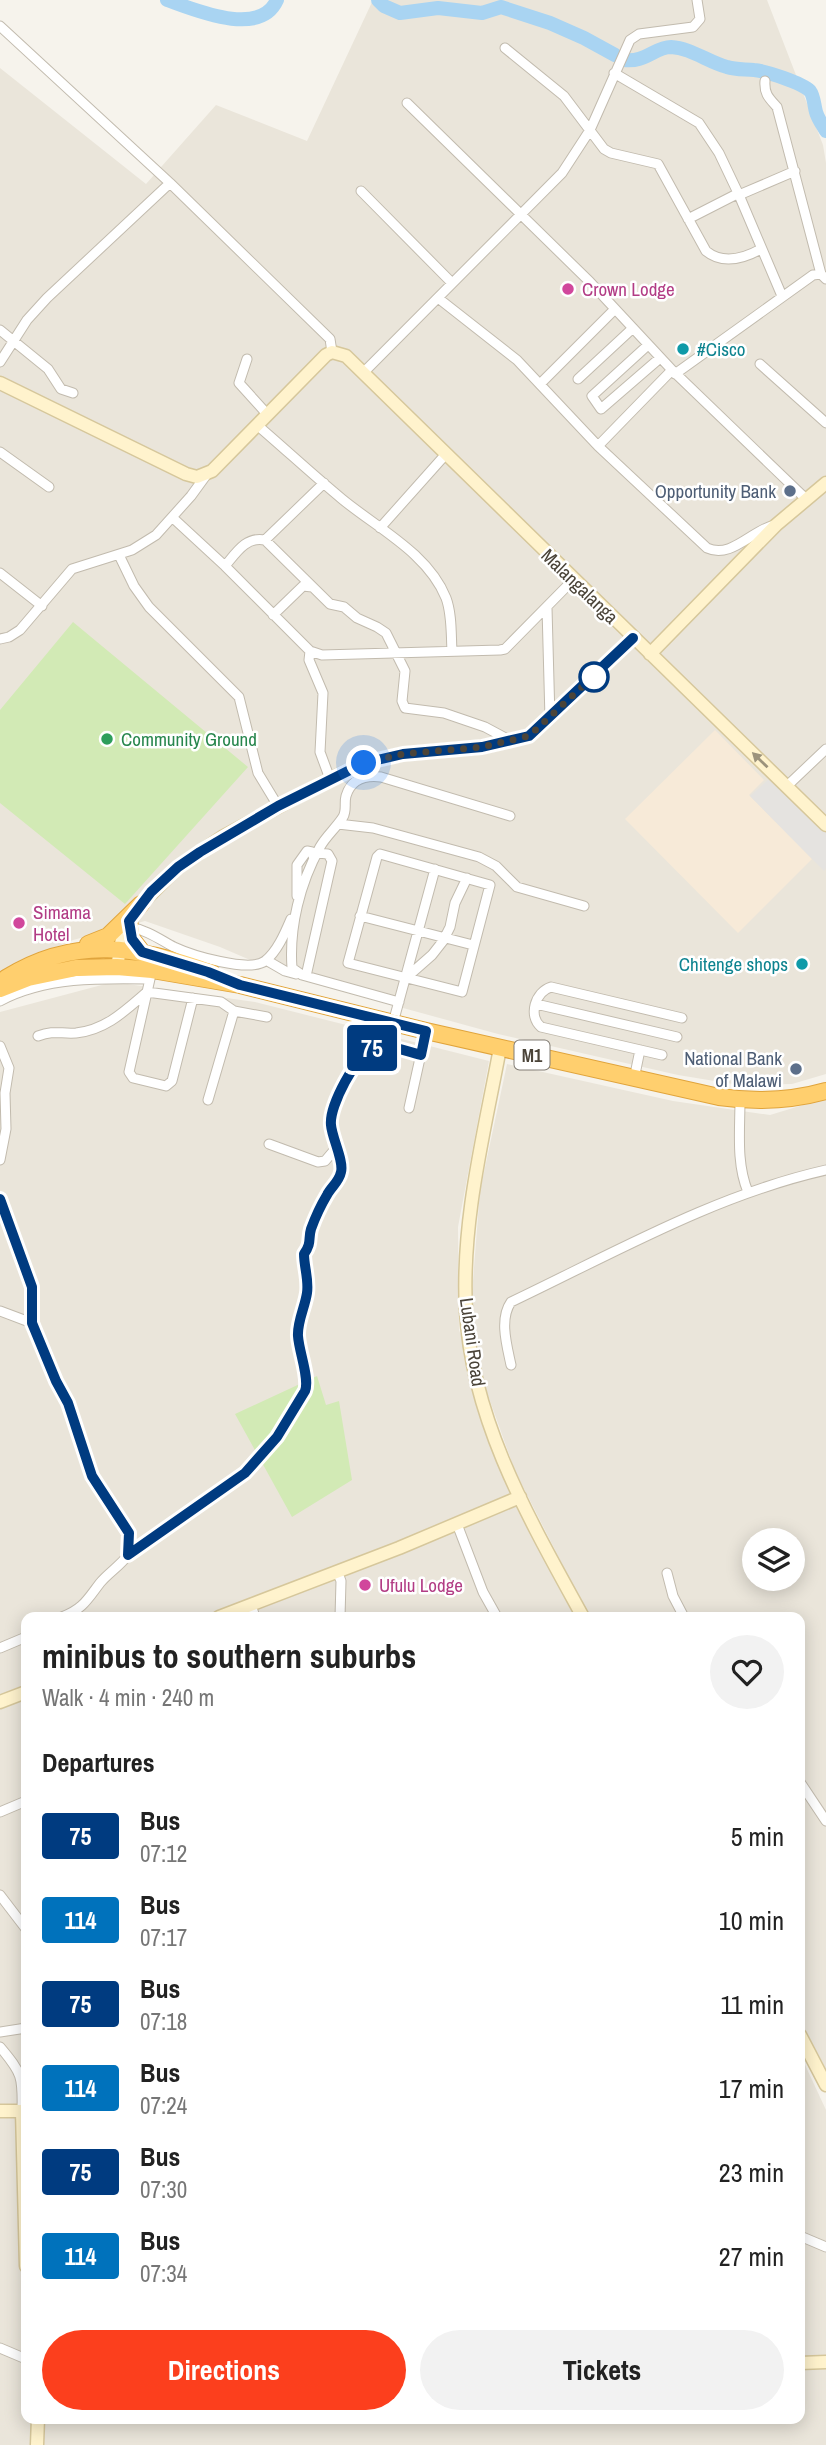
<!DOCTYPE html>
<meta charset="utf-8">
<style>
:root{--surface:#fff;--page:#f2f2f2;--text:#222;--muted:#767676;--accent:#fc3f1d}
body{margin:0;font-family:"Archivo Narrow",sans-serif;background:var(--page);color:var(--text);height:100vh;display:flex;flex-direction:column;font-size:26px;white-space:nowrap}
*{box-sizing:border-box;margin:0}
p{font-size:23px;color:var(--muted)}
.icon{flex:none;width:38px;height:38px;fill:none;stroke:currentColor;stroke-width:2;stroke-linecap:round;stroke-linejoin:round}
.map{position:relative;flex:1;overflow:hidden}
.sheet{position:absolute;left:21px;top:1612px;width:784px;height:812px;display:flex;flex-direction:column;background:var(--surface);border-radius:14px;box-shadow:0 4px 18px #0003}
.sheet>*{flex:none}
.badge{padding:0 14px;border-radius:5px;font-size:24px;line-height:46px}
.controls{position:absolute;left:742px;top:1528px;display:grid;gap:14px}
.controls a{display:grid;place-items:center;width:63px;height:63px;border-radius:50%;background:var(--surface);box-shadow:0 4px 18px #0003;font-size:35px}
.you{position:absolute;width:35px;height:35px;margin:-18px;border:5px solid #fff;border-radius:50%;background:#1a73e8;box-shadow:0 0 0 10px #1a73e833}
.map>.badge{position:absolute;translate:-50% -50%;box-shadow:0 0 0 4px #fff}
h2{padding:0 21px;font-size:26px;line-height:63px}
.round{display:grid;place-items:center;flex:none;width:74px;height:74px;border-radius:37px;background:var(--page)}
.overview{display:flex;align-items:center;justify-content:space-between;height:119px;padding:0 21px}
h1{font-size:33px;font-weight:700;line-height:52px}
.cta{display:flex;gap:14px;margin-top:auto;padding:14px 21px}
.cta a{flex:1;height:80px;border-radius:42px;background:var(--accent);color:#fff;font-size:28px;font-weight:700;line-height:80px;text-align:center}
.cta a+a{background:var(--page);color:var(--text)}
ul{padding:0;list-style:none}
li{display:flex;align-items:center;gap:21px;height:84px;padding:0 21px}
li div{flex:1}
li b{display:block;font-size:26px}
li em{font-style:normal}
li .badge{min-width:77px;font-weight:700;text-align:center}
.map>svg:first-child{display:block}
</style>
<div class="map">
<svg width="826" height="2445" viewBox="0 0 826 2445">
<rect width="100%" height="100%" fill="#f6f3ec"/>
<path fill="#eae5da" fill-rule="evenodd" d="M373 0H767L823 145 826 163V1074L792 1084 739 1085 678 1075 498 1034 290 977 220 947 145 921 73 940 0 972V68L146 184 216 105 307 141Z
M113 982 255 1002 489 1061 458 1227 459 1330 509 1463 582 1617H26V2418H800V2054L826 2110V2445H0V1012Z
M507 1064 673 1101 770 1115 826 1098V2069L800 2020V1617H589L515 1471 484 1384 471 1306 480 1191ZM754 1540H793V1578H754Z"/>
<path fill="#f7ead8" d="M715 730 764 780 749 795 812 859 738 933 625 819Z"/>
<path fill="#d2eab5" d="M73 622 248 767 125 904 0 803V710Z
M317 1376 326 1405 339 1401 352 1480 292 1517 235 1414Z"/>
<path fill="#e5e3e0" d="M770 778 826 833V868L824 871 750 796Z"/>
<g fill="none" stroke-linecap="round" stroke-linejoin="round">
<path stroke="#a9d4f2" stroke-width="14" d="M167 0C195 10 260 38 277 0
M378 0 384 6 400 13 438 8 482 13 501 7 550 23 584 38 615 55
M624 60C645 63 655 47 671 47 691 48 708 62 727 67 736 70 745 69 754 70 766 71 802 83 810 91 814 96 814 105 816 112 818 119 822 124 826 131"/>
<defs>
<path id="street" d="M0 26 170 183 330 339 332 352
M505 48 564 96 604 149 611 153 658 164 706 251C723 265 743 259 761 249
M614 73 699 123 719 153 739 195 795 171
M765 81C764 94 769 98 777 107L821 274
M407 103 590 282 672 370 806 499
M361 191 452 283
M688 219 735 195H739L782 296
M438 298 517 360 598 446 707 548C731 559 751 531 774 525
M0 330 48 369 61 389 73 393
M648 345 592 396 601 409 660 358
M247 359 239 383 267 414
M0 362 27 320 47 298 170 183
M760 364 826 423
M364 372 562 173 590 130 630 40 639 34 693 27 700 19 697 0
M675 374 813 275 821 274 826 279
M578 379 633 328
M540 384 615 309
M257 425C285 449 313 475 342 499 377 528 428 553 446 598 452 614 451 634 452 651
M598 446 672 370
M0 452 49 487
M173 518 225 566 310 651 322 655 500 650 505 649 573 580
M380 528 446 454
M265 540 324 483
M119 555 134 586 149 607 239 697 258 773 278 806
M225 566C236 553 246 536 265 540L330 604 344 607 357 618 377 627 386 633 405 671 402 701 405 708 444 713 485 727 511 741
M0 573 42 606
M547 608 550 719
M273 615 303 586 312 587
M0 639 9 637 20 630 72 569 132 550 156 535 191 496 207 474
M310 651 309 660 323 693 320 752 330 779
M787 786 826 749
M338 824 373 828 479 857 496 866 517 887 584 906
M380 854 490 885 462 992 348 963 377 857Z
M297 896V865L307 851 312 852 314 859
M360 916 473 945
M129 927C147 930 159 939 174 947 191 955 249 973 265 961 277 952 285 933 291 919
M266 960 285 971 296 974
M152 970 129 1072 133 1078 166 1086 172 1081 193 998
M306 976 332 861 328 854 317 853
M407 977 432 955 443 941 450 927 455 903 467 878
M0 1001C45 977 100 978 150 979
M399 1002 302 975 292 968C289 927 300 883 320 847 326 836 336 828 343 817 347 810 344 803 346 796 351 779 365 775 381 777L510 816
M536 1004 677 1037
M393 1023 435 869
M38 1036C54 1030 60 1034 76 1033 106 1030 126 1010 147 992L221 1002 234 1011 267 1017
M0 1046 9 1068 5 1093 6 1129 0 1160
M662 1055 541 1027C528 1016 535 992 551 987L682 1018
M634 1079 640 1050
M740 1099C740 1131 736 1163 748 1192
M208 1100 234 1011
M409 1108 426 1031
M269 1144 318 1162 325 1161 336 1148
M0 1199 32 1288V1323L56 1381 68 1403 92 1476 129 1533 128 1555
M0 1311 32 1323
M511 1365C507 1346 499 1319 511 1302 614 1253 715 1195 826 1170
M457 1524 483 1592 497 1617
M337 1571 341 1581 340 1617
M667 1573 673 1596 684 1617
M251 1605 255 1617
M62 1617C83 1609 87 1600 100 1583 108 1573 120 1566 128 1555 195 1508 276 1466 308 1385L300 1356 298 1333 307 1290 308 1275 304 1254 310 1243V1231L326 1195 341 1172C342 1156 332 1140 331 1124 330 1105 358 1049 378 1046 390 1044 408 1052 421 1055
M0 1648 26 1637
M800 1782 826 1821
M0 1812 26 1801
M0 1895 26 1929
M0 2032 26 2028
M0 2047C22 2073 23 2077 22 2111
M800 2236 826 2247
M0 2348 26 2359"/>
<path id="secondary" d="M0 383 186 474 197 477 212 471 326 355 332 352 346 356 826 825
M650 654 776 525 826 483
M117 967 123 932 141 904 178 867 224 836 330 779 364 763 403 754 482 747 529 736 633 638
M500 1048C484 1134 461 1222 466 1311 472 1422 531 1522 583 1617
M219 1617 399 1548 520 1497
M0 1702 26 1692
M800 2035 826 2085
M0 2111H26
M22 2111 26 2266
M800 2363 826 2362
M37 2445 38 2418"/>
<path id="highway" d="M129 921 132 939 142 952
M88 944 108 936 141 904
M6 978C75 935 139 946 212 973
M0 989 28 978 76 968 117 967 152 970 240 985 426 1031 719 1097C755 1102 791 1101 826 1091"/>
</defs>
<use href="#street" stroke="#c2bbae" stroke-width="11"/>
<use href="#secondary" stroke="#d6c79b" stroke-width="15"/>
<use href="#highway" stroke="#e0a43c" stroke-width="18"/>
<use href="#street" stroke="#fff" stroke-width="9"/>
<use href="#secondary" stroke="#fff3cd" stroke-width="12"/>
<use href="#highway" stroke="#ffcf6e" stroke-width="16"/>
</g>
<defs><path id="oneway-solid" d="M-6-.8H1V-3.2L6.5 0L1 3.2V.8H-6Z" transform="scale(1.75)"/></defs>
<use fill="#9c937c" href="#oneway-solid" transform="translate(760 760) rotate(-136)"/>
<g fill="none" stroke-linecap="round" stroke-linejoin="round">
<defs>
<path id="line" d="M0 1199 32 1287V1323L56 1381 68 1403 92 1476 129 1533 128 1555 245 1473 277 1437 305 1391C310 1379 299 1352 298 1336 297 1322 305 1307 307 1293 309 1279 304 1267 304 1254 312 1243 308 1239 311 1229 315 1218 321 1205 327 1195 331 1187 339 1182 341 1172 344 1161 332 1138 331 1125 329 1106 356 1055 374 1047 383 1043 410 1052 421 1055L426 1031 240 985 208 972 142 952 132 939 129 921 151 892 178 867 200 852 278 806 364 763 403 754 482 747 529 736 633 638"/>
</defs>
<use href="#line" stroke="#fff" stroke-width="16"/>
<use href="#line" stroke="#003b80" stroke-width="10"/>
<path stroke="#4b4439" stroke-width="7" stroke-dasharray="0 12.6" d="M364 763 403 754 482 747 529 736 598 672 594 677"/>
</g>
<g fill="#d1479c" stroke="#fff" stroke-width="2.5">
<circle cx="568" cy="289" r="7"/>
<circle cx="19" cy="923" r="7"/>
<circle cx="365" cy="1585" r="7"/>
</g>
<g fill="#0f9aa8" stroke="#fff" stroke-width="2.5">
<circle cx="683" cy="349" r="7"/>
<circle cx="802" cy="964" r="7"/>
</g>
<g fill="#5c6f8a" stroke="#fff" stroke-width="2.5">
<circle cx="790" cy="491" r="7"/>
<circle cx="796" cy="1069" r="7"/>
</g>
<circle fill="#fff" stroke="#003b80" stroke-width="3.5" cx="594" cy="677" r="14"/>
<circle fill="#2e9e5b" stroke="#fff" stroke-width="2.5" cx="107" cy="739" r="7"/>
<g text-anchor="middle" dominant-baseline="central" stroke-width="5" stroke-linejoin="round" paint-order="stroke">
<rect fill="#fff" stroke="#817c74" stroke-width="2" x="514.5" y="1040.5" width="35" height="29" rx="5"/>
<g font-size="18" font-weight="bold" fill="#4b4439">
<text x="532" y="1055">M1</text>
</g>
<g font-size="19" fill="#b23c85" stroke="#fff" text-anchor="start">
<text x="582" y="289">Crown Lodge</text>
<text x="33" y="912">Simama<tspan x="33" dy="22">Hotel</tspan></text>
<text x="379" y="1585">Ufulu Lodge</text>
</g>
<g font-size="19" fill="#0d838f" stroke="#fff" text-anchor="start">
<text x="697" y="349">#Cisco</text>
<text x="788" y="964" text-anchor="end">Chitenge shops</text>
</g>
<g font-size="19" fill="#4e5e75" stroke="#fff" text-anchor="end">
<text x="776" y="491">Opportunity Bank</text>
<text x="782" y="1058">National Bank<tspan x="782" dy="22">of Malawi</tspan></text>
</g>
<g font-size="19" fill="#4b4439" stroke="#fff">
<text transform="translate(580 586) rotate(44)">Malangalanga</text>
<text transform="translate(473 1342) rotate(82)">Lubani Road</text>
</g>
<g font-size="19" fill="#27864d" stroke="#fff" text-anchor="start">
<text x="121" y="739">Community Ground</text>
</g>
</g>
</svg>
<div class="controls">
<a><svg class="icon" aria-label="layers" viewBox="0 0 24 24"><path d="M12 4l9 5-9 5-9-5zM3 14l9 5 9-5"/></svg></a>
</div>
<div class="you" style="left:364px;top:763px"></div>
<b class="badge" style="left:372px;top:1048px;background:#003b80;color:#fff">75</b>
<section class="sheet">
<div class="overview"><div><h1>minibus to southern suburbs</h1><p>Walk · 4 min · 240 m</p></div><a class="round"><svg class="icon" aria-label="heart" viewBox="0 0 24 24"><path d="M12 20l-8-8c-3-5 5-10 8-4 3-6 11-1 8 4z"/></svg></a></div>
<h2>Departures</h2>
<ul>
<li><span class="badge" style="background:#003b80;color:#fff">75</span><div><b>Bus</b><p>07:12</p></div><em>5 min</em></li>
<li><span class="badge" style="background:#0072bc;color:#fff">114</span><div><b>Bus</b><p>07:17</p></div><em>10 min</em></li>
<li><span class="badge" style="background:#003b80;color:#fff">75</span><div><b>Bus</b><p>07:18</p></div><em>11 min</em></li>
<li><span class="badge" style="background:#0072bc;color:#fff">114</span><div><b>Bus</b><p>07:24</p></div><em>17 min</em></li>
<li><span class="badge" style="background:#003b80;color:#fff">75</span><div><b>Bus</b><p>07:30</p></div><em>23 min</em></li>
<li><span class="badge" style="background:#0072bc;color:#fff">114</span><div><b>Bus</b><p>07:34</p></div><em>27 min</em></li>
</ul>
<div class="cta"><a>Directions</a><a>Tickets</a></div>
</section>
</div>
